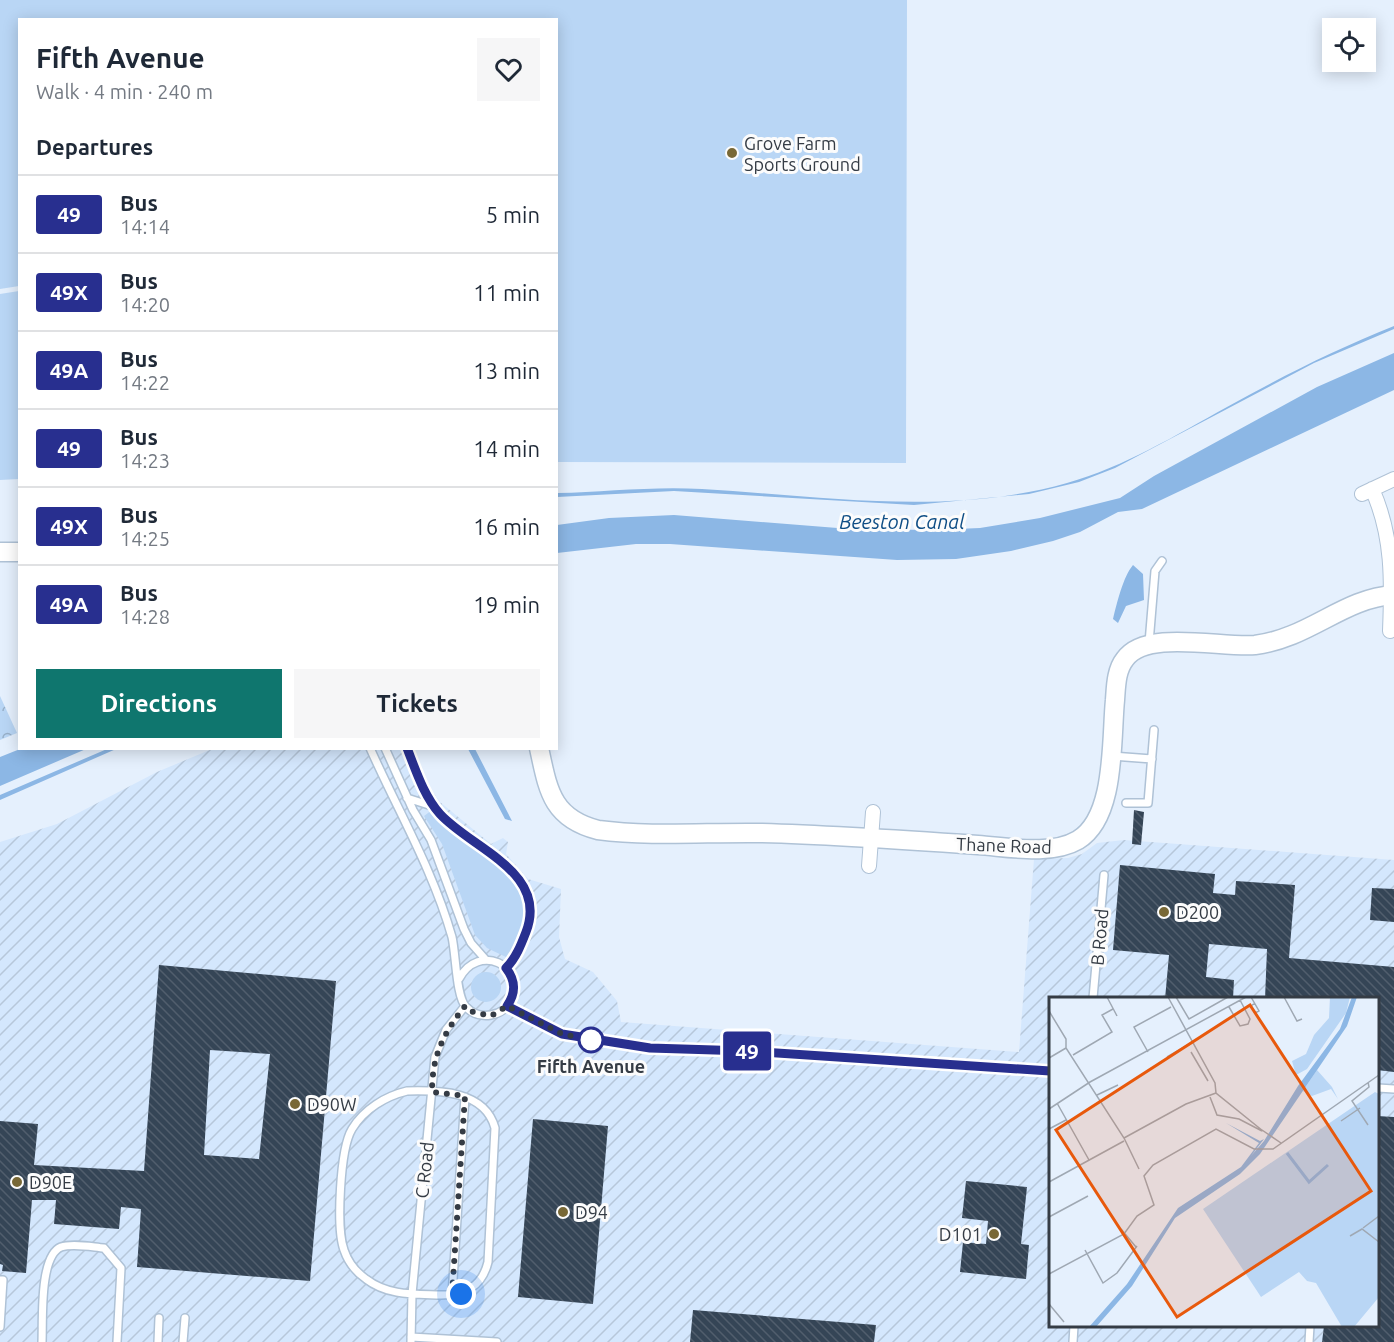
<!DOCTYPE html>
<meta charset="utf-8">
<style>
:root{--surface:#fff;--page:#f6f6f7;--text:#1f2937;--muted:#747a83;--line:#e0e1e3;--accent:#0f766e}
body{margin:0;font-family:Ubuntu,sans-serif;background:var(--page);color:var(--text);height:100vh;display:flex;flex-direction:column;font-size:22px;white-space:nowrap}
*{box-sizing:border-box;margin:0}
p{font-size:20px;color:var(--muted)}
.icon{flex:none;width:33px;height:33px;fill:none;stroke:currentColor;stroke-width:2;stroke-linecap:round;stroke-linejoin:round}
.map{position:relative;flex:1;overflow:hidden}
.sheet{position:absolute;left:18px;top:18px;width:540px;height:732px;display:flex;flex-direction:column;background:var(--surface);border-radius:0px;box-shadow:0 3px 15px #0003}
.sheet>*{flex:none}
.badge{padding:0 12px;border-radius:4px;font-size:21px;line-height:39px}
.buttons{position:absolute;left:1322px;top:18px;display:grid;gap:12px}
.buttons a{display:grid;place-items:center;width:54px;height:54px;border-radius:0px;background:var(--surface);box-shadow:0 3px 15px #0003;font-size:30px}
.you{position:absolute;width:30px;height:30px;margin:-15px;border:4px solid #fff;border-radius:50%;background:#1a73e8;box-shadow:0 0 0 9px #1a73e833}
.map>.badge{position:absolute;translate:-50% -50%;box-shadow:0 0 0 3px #fff}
h2{padding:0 18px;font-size:22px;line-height:54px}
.round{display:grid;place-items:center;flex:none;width:63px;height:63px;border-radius:0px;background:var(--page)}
.summary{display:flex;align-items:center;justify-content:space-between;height:102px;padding:0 18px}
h1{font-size:28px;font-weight:700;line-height:45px}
.action{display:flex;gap:12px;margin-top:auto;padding:12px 18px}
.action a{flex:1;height:69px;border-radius:0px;background:var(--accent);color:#fff;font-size:24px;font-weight:700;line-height:69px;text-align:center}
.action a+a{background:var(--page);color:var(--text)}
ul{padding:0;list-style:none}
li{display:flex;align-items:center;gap:18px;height:78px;padding:0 18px;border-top:2px solid var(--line)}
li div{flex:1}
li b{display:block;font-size:22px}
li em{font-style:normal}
li .badge{min-width:66px;font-weight:700;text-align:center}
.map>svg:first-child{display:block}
</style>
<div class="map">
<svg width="1394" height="1342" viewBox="0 0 1394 1342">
<defs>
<pattern id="industrial-furrows" width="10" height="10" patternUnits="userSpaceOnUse" patternTransform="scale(1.5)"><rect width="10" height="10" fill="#d4e7fd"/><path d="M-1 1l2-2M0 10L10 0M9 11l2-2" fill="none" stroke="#b7c7da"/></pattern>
<pattern id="forest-crowns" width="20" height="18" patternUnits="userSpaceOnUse" patternTransform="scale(1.5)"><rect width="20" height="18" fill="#b9d6f5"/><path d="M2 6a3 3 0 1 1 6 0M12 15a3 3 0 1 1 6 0" fill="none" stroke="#97afc8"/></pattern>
<pattern id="building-back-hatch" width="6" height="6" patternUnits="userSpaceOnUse" patternTransform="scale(1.5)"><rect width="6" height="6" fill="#354556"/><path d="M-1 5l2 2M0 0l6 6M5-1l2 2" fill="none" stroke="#515e6d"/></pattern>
</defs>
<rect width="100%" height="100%" fill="#e5f0fd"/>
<path fill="url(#industrial-furrows)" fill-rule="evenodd" d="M212 749H414L426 782 440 802 491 844 503 838 508 842 506 854 528 879 561 889 559 937 565 959 593 972 617 1001 621 1022 1019 1052 1034 859 1068 858 1082 854 1097 843 1124 840 1394 860V1342H0V842L57 824 157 772ZM1050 998H1378V1326H1050Z"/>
<path fill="#b9d6f5" d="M0 0H907L906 463 557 462 556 20H20L19 286 0 289Z
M19 291V479L0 480V294Z
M432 810C462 846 540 871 522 929 519 939 512 949 508 958L487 948 475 935 442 844 424 816Z
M471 987a15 15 0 1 1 30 0a15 15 0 1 1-30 0Z"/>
<path fill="url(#forest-crowns)" d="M0 696 17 733 0 740Z"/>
<path fill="#8cb7e5" d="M1394 326V329L1314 363 1115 468 1079 482 1029 494 914 505 674 491 557 497V493C605 492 653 486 702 489 823 496 948 517 1067 483 1124 467 1176 435 1227 407 1281 377 1336 349 1394 326Z
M1394 353V390L1142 509 1118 512 1080 532 1053 541 1011 551 956 559 897 560 670 544H636L557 553V525L609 518 674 515 850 529 933 530 980 528 1040 518 1120 498 1154 476 1317 387Z
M1133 565 1143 574 1144 600 1126 606 1118 623 1113 619C1117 603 1123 577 1133 565Z
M20 749V748L86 749 0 786V757Z
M107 749H116L0 800V795Z
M468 749H475L512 821 505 819Z"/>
<path fill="url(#building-back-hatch)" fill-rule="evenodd" d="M1134 810 1144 812 1141 845 1132 844Z
M1120 865 1215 874 1213 893 1235 895 1236 881 1295 885 1289 958 1394 967V1072L1377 1070V999H1265L1267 949 1209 944 1206 977 1234 980 1233 999H1165L1169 955 1113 950Z
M1372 888 1394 889V922L1370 920Z
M159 965 336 981 310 1281 137 1267 141 1209 121 1207 119 1229 54 1224 56 1200H32L26 1273 2 1271 3 1265 0 1264V1121L38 1124 34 1165 144 1171ZM210 1050 270 1054 259 1159 204 1155Z
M1377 1116 1394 1117V1342H1322L1324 1326H1377Z
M533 1119 608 1126 593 1304 518 1297Z
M966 1181 1027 1187 1021 1244 1029 1245 1026 1279 960 1272 963 1242 986 1244 988 1221 962 1218Z
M693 1310 876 1325 874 1342H690Z"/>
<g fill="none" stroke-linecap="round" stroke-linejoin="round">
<defs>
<path id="service" d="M1149 643 1155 571 1162 561
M370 748C398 811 433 870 452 937 456 954 456 997 466 1007 479 1021 504 1017 512 999 527 966 478 942 459 979
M385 748 413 810 431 840 464 929 471 943 486 960
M406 748C416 771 424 795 440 814 471 849 549 872 526 932 521 945 516 958 506 968
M1112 756 1152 759
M407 798 435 807
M1126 803H1148L1154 730
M1093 998 1104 875
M507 1006 562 1034 650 1048 747 1051 1050 1071
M1378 1088 1394 1089
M407 1091C440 1090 485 1091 495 1128L488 1262C482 1287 465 1295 441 1295 415 1294 388 1296 366 1279 356 1272 348 1262 344 1250 336 1228 340 1149 352 1129 364 1109 386 1096 407 1091Z
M0 1280H3L0 1327
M452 1295 465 1097
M411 1337 497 1342
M42 1342C43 1321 39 1256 61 1247 73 1243 92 1247 104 1248L121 1268 117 1342
M158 1342 159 1318
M183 1342 185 1318
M411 1342 412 1294 435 1057 446 1030 465 1006
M1073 1342 1074 1326
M1309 1342 1310 1326"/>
<path id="minor" d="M1372 489C1393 535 1392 582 1390 631
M1362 494 1394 479
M869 866 873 812"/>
<path id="tertiary" d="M0 552H20
M539 748C548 789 551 818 598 830 651 837 708 832 762 833 834 835 906 840 978 845 1008 847 1051 856 1078 840 1116 817 1111 740 1115 700 1116 687 1116 670 1125 659 1146 629 1221 648 1255 645 1310 638 1343 598 1394 595"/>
</defs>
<use href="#service" stroke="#afc2d6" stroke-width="10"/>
<use href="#minor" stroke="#afc2d6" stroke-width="16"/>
<use href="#tertiary" stroke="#afc2d6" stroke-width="21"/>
<use href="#service" stroke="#fff" stroke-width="7"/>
<use href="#minor" stroke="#fff" stroke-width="14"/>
<use href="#tertiary" stroke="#fff" stroke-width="18"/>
</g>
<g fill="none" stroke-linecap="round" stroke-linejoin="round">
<defs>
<path id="line" d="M407 748C416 771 424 796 440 814 472 849 549 872 526 932 521 945 516 958 506 968 516 981 516 993 507 1006L562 1034 650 1048 747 1051 1050 1071"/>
</defs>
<use href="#line" stroke="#fff" stroke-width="14"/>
<use href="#line" stroke="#282f8f" stroke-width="9"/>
<path stroke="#353c45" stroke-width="6" stroke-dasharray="0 10.8" d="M461 1294 452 1295 465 1096 432 1092C432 1056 443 1034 465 1006L473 1012 491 1016 507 1006 562 1034 591 1040"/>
</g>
<g fill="#786836" stroke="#fcfcfc" stroke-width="2">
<circle cx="732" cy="153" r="6"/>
<circle cx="1164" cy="912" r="6"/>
<circle cx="295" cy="1104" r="6"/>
<circle cx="17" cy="1182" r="6"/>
<circle cx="563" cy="1212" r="6"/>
<circle cx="994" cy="1234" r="6"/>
</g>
<circle fill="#fff" stroke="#282f8f" stroke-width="3" cx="591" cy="1040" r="12"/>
<g text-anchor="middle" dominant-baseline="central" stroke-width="6" stroke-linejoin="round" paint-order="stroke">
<g font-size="18" fill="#353c45" stroke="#fcfcfc" text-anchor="start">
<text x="744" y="143">Grove Farm<tspan x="744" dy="21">Sports Ground</tspan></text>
<text x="1176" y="912">D200</text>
<text x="307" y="1104">D90W</text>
<text x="29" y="1182">D90E</text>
<text x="575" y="1212">D94</text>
<text x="982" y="1234" text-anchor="end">D101</text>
</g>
<g font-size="18" fill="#353c45" stroke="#fcfcfc">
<text transform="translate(1004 845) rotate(2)">Thane Road</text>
<text transform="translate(1099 937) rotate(-85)">B Road</text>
<text transform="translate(424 1170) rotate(-84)">C Road</text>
</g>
<g font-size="18" font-weight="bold" fill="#353c45" stroke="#fcfcfc">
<text x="591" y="1066">Fifth Avenue</text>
</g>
<g font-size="20" font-style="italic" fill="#0e4d85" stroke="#fcfcfc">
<text x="902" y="521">Beeston Canal</text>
</g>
</g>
<g transform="translate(1049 997)">
<rect width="330" height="330" fill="#e5f0fd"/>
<path d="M326 95 330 97V300L305 330H293L267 286 258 284 250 275 212 300 154 212Z" fill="#b9d6f5"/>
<path d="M281 0H301L297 16 258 72 247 78 243 64 257 57 265 38 280 21ZM268 73 283 90 289 102 282 92 263 99 254 94Z" fill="#b9d6f5"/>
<path d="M303 0H308L298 29 211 157 191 177 126 221 83 289 47 330H40L78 287 129 211 192 170 210 146 177 126 211 144 215 142 202 159 215 144 249 89 291 32Z" fill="#8cb7e5"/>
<path fill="none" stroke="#8cb7e5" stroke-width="3" d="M238 156 260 185 279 168"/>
<path fill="none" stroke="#9fa8b3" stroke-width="1.5" d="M58 0 68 19M119 0 166 86 167 96 214 134M127 0 140 22 179 0M202 0 210 14 206 16 202 9 206 6M235 0 248 24 253 22M180 10 191 29 199 27 201 22 191 3M0 14 17 42V51L75 141 90 172M99 55 85 30 122 10M142 55 159 84M24 58 63 35 53 18 64 12M118 60 144 45M0 61 17 51M319 85 320 90 303 104 319 128M48 98 69 88M161 100 168 118 190 122 213 134M8 106 40 163M0 112 41 85 197 0M292 124 311 111M0 132 17 123M213 133 232 146M75 141 137 107 167 96M0 185 75 144M0 220 39 199M314 231 330 219M72 232 87 250M301 239 313 232 330 245M36 253 54 286 68 276 88 249M0 277 75 237 88 219 105 208 95 179 104 168 167 132 205 152H224L330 78M0 307 15 325"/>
<path fill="#e8590c" fill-opacity="0.15" stroke="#e8590c" stroke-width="3" d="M201 8 322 194 128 320 7 133Z"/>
<rect width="330" height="330" fill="none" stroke="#353c45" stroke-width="3"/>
</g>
</svg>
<div class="buttons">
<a><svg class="icon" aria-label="locate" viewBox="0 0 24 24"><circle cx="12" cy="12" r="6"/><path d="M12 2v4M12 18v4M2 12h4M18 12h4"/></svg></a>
</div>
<div class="you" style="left:461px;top:1294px"></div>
<b class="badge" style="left:747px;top:1051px;background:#282f8f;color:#fff">49</b>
<section class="sheet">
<div class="summary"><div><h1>Fifth Avenue</h1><p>Walk · 4 min · 240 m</p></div><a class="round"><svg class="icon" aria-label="heart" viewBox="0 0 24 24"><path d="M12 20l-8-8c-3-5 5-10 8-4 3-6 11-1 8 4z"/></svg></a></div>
<h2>Departures</h2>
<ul>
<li><span class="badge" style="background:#282f8f;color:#fff">49</span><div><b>Bus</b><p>14:14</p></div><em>5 min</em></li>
<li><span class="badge" style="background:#282f8f;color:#fff">49X</span><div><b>Bus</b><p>14:20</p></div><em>11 min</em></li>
<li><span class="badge" style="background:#282f8f;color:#fff">49A</span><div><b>Bus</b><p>14:22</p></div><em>13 min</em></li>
<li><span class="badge" style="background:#282f8f;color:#fff">49</span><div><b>Bus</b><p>14:23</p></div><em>14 min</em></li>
<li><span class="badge" style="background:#282f8f;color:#fff">49X</span><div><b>Bus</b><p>14:25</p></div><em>16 min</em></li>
<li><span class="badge" style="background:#282f8f;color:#fff">49A</span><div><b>Bus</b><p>14:28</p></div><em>19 min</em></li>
</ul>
<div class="action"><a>Directions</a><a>Tickets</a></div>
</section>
</div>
